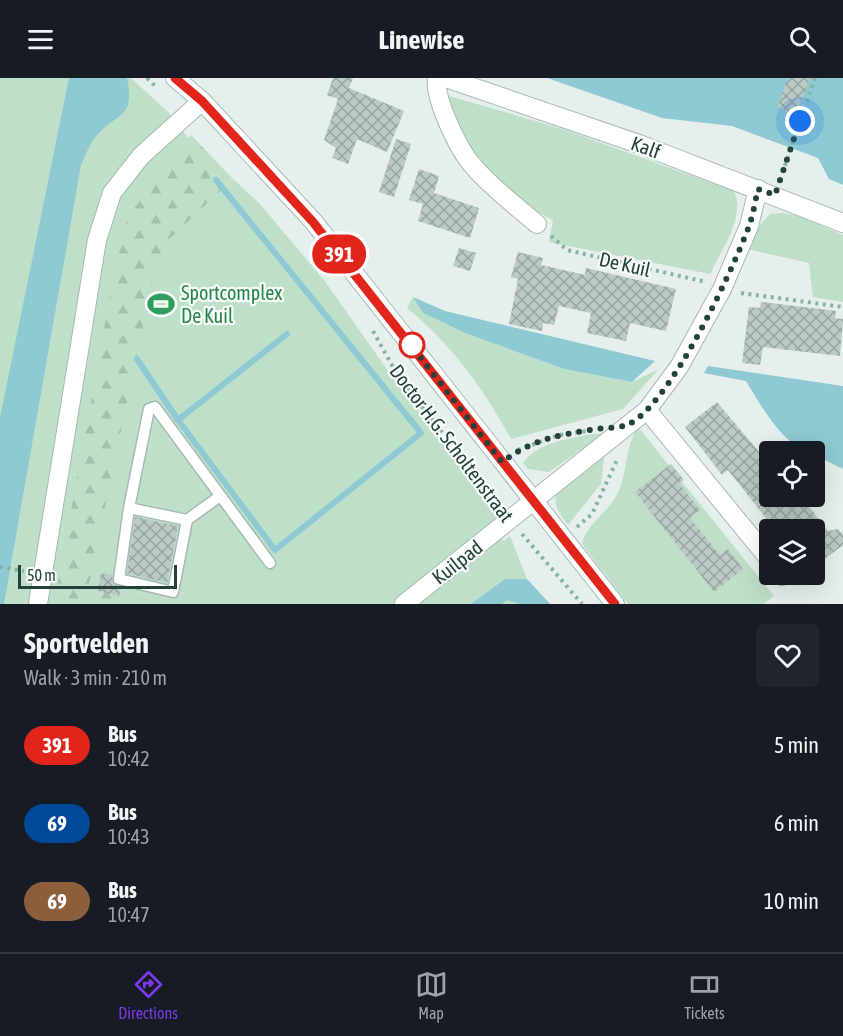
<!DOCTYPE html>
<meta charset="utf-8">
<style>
:root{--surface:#171b24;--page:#20242c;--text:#f1f3f6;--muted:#9ea1a6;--line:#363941;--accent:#7c3aed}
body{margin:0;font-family:"Asap Condensed",sans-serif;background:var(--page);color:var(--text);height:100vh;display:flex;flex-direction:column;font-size:22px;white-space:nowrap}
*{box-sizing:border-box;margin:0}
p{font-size:20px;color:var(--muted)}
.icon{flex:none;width:33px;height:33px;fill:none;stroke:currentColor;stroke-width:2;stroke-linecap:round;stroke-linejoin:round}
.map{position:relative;height:526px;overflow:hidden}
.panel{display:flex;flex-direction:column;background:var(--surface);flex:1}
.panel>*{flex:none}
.badge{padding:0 12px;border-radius:20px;font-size:21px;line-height:39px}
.buttons{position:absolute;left:759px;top:363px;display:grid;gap:12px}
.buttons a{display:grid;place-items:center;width:66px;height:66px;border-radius:6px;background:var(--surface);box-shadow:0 6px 24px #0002;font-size:30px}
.scale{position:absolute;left:18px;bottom:15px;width:159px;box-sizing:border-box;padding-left:6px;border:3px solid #24423a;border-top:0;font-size:16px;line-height:21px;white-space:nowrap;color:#24423a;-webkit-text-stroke:4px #f7fbf9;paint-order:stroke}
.you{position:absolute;width:30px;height:30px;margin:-15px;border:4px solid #fff;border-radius:50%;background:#1a73e8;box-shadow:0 0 0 9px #1a73e833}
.map>.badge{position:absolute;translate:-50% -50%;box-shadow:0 0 0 3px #fff}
.round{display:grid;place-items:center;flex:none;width:63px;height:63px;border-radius:6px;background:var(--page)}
.overview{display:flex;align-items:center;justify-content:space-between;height:102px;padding:0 24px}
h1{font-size:28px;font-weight:700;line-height:45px}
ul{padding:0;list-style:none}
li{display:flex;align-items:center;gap:18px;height:78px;padding:0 24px}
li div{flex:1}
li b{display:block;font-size:22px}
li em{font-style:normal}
li .badge{min-width:66px;font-weight:700;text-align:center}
header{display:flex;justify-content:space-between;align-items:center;height:78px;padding:0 24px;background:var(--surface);font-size:27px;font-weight:700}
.dock{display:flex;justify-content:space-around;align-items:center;height:84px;border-top:2px solid var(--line);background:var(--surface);font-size:16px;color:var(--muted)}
.dock a{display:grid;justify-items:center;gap:3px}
.dock .current{color:var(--accent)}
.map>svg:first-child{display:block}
</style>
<header><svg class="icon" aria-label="menu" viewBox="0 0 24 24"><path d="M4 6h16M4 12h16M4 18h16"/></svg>Linewise<svg class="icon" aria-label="search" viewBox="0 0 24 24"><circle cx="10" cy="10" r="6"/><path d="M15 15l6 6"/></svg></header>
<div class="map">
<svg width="843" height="526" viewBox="0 0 843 526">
<defs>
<pattern id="forest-firs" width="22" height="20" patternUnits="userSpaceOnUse" patternTransform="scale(1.5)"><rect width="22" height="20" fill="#bfe0c8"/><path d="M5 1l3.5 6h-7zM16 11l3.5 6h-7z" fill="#a4c1ad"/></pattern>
<pattern id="building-cross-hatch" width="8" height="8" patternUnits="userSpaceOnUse" patternTransform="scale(1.5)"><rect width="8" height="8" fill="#bbcac4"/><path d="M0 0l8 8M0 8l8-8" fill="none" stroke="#98a6a0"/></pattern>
</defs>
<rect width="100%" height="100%" fill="#e6efeb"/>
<path fill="#bfe0c8" d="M0 0H131L168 34 226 108 233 101 259 125 324 202 393 300 499 439 492 444 504 463 510 458 527 501 550 526H0Z
M442 16 560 50 734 113C746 139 721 172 710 196L549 164 553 142C491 112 470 76 442 16Z
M782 135 797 137 843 157V224L813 219 809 185 747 171 759 148 770 136Z
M413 219 423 235 465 255 564 291 632 304 659 291 623 331 511 361C483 310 453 268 407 230Z
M638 349 774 518 763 526H628L582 466C586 446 608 435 617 416 629 394 623 373 638 349Z
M592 356H603L549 394 528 391 523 385C538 364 568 361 592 356Z
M605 373 601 406 568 447C560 436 552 428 557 413Z"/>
<path fill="url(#forest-firs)" d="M191 57 233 101 167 163 154 195 88 511 169 526H54L114 196 128 138Z"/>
<path fill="#8ec9d4" d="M69 0H127C135 41 119 33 97 57 90 65 85 78 81 87L4 526H0V340Z
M547 0H843V107L829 101 818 80 732 48 662 40Z
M413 219 445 233 655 283 632 304 564 291 465 255 423 235Z
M708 288 843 308V391L815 377 814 374C786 374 759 324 746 303L704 295Z
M505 501H527L550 526H520L507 522 502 526H471Z"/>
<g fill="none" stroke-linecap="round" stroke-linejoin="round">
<path stroke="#8ec9d4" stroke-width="6" d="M137 281 178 342 287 256
M178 342 275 472 421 355 216 102"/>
</g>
<path fill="url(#building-cross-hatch)" d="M333 0H353L349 10 404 33 387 74 357 61 348 86 332 80 336 70 324 62 338 21 327 17Z
M788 0H810L798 32 789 36 778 28Z
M396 61 411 66 394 119 379 114Z
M419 91 439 98 434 115 479 130 470 160 418 143 423 126 409 122Z
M459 170 476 175 470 193 453 188Z
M518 174 543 180 541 187 585 197 586 190 676 211 666 253 630 245 626 263 587 255 591 235 559 228 554 247 543 245 542 253 509 246 518 201 511 199Z
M761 224 836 233 835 240 843 241 840 278 763 269 760 287 742 285 749 229 760 230Z
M717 324 761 376 770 369V418H801L828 453 838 451 843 457V467L814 489V452H771L765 439 728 392 722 397 685 349Z
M671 386 684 402 679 405 700 432 690 440 720 477 728 471 743 491 714 514 635 414Z
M135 439 178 448 167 505 127 495Z
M101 495 112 497 114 506 121 509 119 518 98 513Z"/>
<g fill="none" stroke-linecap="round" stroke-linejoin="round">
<defs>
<path id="lane" d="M129 430 187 442 173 514 119 501 129 430 149 331 155 329 270 485
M187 442 220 418"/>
<path id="street" d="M437 0C434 21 459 73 474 89 492 110 516 128 537 146
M446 0 639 66 843 145
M647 332 770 482
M781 496 782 498
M38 526 97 162 112 115 141 78 202 23
M404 526 647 332 679 289 722 211 749 148 758 111"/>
<path id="secondary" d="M175 0 202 23 313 143 615 526"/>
</defs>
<use href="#lane" stroke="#a8b8b2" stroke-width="13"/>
<use href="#street" stroke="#a8b8b2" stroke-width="20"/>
<use href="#secondary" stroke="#a4bbb3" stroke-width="20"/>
<path stroke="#86b3a5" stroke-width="4" stroke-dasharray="3 4.5" stroke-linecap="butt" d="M147 0 157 10
M780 102 815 0
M551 158 567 172 706 204
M741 215 843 229
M373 253 398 298 498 426
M518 372 559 357 588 353
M577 449 592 436 617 382
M522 456 582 526
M0 489 24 493"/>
<use href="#lane" stroke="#fff" stroke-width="10"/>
<use href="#street" stroke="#fff" stroke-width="18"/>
<use href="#secondary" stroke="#fff" stroke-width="18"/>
</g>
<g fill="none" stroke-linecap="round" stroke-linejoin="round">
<defs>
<path id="line" d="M175 0 202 23 313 144 615 526"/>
</defs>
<use href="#line" stroke="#fff" stroke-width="14"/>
<use href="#line" stroke="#e1251b" stroke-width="9"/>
<path stroke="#24423a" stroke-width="6" stroke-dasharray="0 10.8" d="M412 267 406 261 502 384C533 361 558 357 596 351 605 350 618 350 627 347 670 328 731 195 748 151 753 138 755 124 758 111L775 117 800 43"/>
</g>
<defs>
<symbol id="stadium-bare" viewBox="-9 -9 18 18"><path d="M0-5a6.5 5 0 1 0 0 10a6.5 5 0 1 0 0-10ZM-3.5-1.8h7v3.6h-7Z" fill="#2e9e5b" stroke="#f7fbf9" stroke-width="2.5" paint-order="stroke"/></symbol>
</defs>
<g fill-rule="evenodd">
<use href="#stadium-bare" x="142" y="207" width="38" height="38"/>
</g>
<circle fill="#fff" stroke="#e1251b" stroke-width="3" cx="412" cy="267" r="12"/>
<g text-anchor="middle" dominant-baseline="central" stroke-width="4.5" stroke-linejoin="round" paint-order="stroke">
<g font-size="20" fill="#24423a" stroke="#f7fbf9">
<text transform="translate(646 69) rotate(20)">Kalf</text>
<text transform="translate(625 186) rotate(13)">De Kuil</text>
<text transform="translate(452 365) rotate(53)">Doctor H.G. Scholtenstraat</text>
<text transform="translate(457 484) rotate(-38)">Kuilpad</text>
</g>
<g font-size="20" fill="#27864d" stroke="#f7fbf9" text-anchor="start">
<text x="181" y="214">Sportcomplex<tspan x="181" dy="23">De Kuil</tspan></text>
</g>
</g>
</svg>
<div class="buttons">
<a><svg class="icon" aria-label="locate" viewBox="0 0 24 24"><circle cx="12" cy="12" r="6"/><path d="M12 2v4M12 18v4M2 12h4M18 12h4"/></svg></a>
<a><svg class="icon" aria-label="layers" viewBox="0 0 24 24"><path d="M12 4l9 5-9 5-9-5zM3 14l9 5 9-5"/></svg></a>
</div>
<div class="scale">50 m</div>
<div class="you" style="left:800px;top:43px"></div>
<b class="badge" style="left:339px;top:176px;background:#e1251b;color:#fff">391</b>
</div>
<section class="panel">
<div class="overview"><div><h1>Sportvelden</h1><p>Walk · 3 min · 210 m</p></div><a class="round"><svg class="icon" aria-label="heart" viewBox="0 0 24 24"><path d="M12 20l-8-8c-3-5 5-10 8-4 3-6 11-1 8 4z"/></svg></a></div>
<ul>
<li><span class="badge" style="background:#e1251b;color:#fff">391</span><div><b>Bus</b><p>10:42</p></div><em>5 min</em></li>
<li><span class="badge" style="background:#004899;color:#fff">69</span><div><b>Bus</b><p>10:43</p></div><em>6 min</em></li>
<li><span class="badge" style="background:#8b5e3c;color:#fff">69</span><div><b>Bus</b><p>10:47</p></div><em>10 min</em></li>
</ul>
</section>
<nav class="dock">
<a class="current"><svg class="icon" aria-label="directions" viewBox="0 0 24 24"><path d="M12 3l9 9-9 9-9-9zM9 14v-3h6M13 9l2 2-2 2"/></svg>Directions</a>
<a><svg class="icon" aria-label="map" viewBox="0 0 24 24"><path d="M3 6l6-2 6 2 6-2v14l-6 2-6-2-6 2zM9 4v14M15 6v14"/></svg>Map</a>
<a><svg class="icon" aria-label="tickets" viewBox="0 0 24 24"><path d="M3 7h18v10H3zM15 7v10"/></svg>Tickets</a>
</nav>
